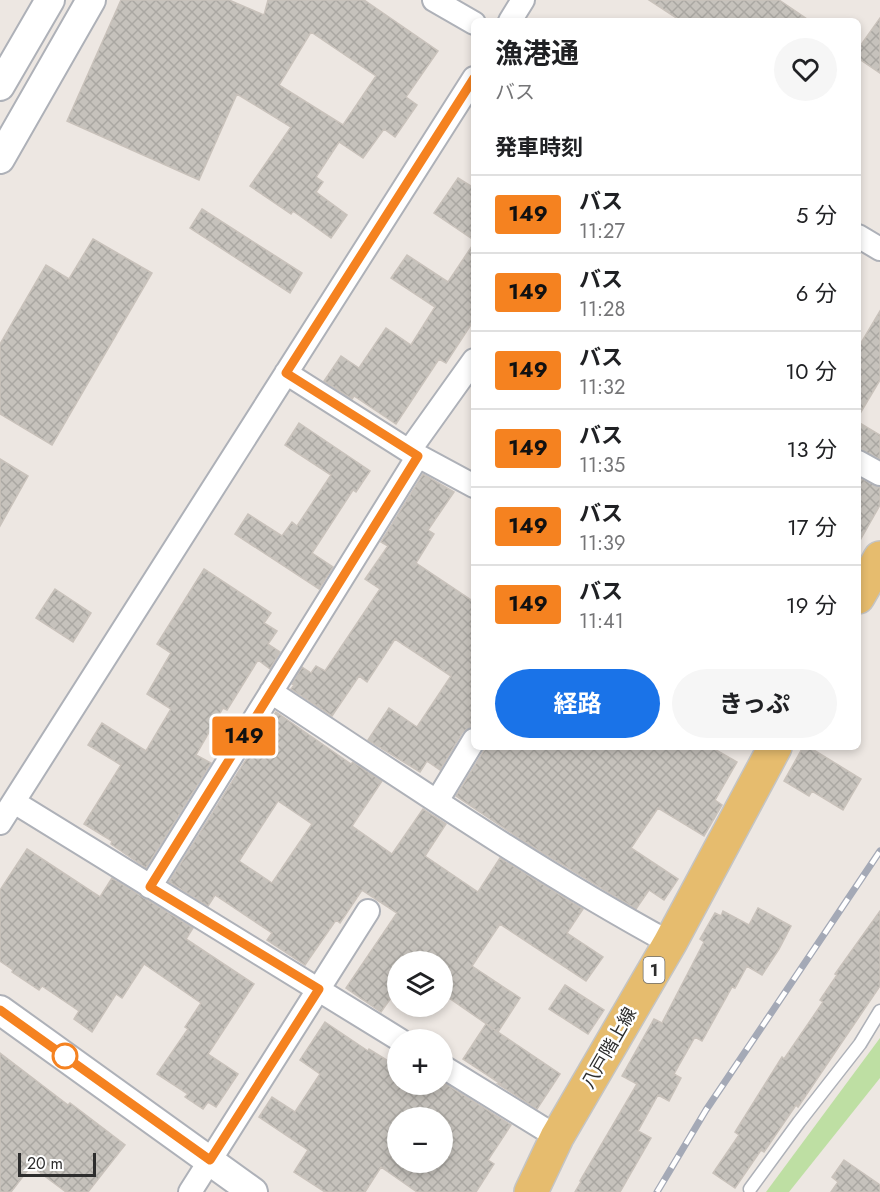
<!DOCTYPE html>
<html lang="ja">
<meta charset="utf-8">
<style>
:root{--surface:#fff;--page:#f6f6f6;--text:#202124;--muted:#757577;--line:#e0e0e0;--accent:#1a73e8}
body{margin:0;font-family:Jost,"Noto Sans JP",sans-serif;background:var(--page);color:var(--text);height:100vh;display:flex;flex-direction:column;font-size:22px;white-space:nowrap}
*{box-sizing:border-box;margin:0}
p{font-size:20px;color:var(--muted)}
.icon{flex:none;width:33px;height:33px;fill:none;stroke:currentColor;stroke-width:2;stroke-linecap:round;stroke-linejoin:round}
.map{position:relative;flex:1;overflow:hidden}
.drawer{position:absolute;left:471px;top:18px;width:390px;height:732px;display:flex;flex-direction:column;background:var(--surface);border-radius:9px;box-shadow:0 3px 9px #0003}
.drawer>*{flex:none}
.badge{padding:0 12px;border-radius:4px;font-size:21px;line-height:39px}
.controls{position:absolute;left:387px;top:951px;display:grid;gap:12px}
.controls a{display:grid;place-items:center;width:66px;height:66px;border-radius:50%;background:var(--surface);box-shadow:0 3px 9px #0003;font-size:30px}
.scale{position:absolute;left:18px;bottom:15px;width:78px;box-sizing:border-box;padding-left:6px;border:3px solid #2d2d2d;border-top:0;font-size:16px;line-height:21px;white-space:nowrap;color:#2d2d2d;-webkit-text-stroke:4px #fff;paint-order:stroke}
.map>.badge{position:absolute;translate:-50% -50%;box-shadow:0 0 0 3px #fff}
h2{padding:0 24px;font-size:22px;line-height:54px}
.round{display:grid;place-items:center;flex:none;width:63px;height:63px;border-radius:32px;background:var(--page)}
.head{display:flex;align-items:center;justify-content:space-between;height:102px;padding:0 24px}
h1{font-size:28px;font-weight:700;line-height:45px}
.button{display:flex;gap:12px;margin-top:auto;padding:12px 24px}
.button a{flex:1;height:69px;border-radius:36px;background:var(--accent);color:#fff;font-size:24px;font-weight:700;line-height:69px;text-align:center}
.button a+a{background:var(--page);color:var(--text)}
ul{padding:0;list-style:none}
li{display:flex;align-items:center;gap:18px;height:78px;padding:0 24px;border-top:2px solid var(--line)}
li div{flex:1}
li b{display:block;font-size:22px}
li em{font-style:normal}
li .badge{min-width:66px;font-weight:700;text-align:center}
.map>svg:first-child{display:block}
</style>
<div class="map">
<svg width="880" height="1192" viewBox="0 0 880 1192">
<defs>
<pattern id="building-cross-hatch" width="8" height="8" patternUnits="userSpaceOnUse" patternTransform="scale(1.5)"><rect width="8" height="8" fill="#c6c2bc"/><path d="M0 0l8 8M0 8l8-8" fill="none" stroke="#aaa7a2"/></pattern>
</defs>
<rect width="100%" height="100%" fill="#ede7e2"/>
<path fill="#bedfa3" d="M880 1038V1078L789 1192H766Z"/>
<path fill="url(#building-cross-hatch)" stroke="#c9c2bb" stroke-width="1.5" fill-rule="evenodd" d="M121 0H229L264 15 268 0H364L438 51 406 97 417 105 395 137 384 129 363 158 339 142 316 177 323 182 316 192 347 215 331 238 293 211 291 214 250 186 291 127 237 94 199 180 67 121ZM311 32 376 76 343 125 279 85Z
M649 0H779L810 21H681Z
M880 18V73L858 58V49Z
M458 178 474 188V240L434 213Z
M202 209 302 273 290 293 190 228Z
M93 239 152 273 52 445 0 414V344L46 265 69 279Z
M474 243V320L446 363 439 359 396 424 354 396 352 399 324 381 341 356 359 368 386 328 411 345 435 307 391 278 407 255 448 282Z
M880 311V380L858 417V348Z
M858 422 880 435V459L858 449Z
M299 423 370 471 356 492 353 490 312 553 333 567 319 589 235 534 248 514 282 536 292 522 297 526 331 475 285 445Z
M0 459 28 476 0 526Z
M423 474 454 492 428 530 434 534 416 563 474 602V727L467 729 462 733 440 770 427 761 420 772 368 740 389 708 417 727 451 676 395 639 367 682 359 676 332 716 291 689 294 685 292 684 302 667 311 673 316 666 325 671 380 589 365 579 388 546 381 542Z
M858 477 880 487V505L858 544Z
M204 569 271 613 264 623 277 631 268 644 280 652 270 669 258 660 227 710 223 708 196 755 211 763 146 868 111 844 112 841 84 824 121 765 88 745 102 723 146 751 171 709 147 694 171 653 157 644Z
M55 589 91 613 73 642 36 618Z
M276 712 351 764 353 762 382 781 352 826 392 854 423 809 446 824 425 856 478 892 500 858 583 909 567 933 603 957 586 981 500 924 472 966 520 998 498 1032 442 993V962H398V988L381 1012 346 988 397 913 362 890 340 923 336 920 305 965 267 940 272 933 215 895 208 906 169 882ZM278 801 312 824 272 883 239 861Z
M486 747H711L737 762 715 800 722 805 704 836 658 808 631 848 678 879 664 900 649 890 636 909 525 842 456 796Z
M803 747H809L861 779 843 810 812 791 809 796 784 781Z
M27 849 100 897 112 878 193 928 186 939 254 984 208 1054 238 1074 216 1107 208 1102 203 1109 185 1097 188 1094 157 1074 188 1029 185 1027 201 1003 144 964 122 998 116 994 92 1032 74 1019 79 1011 42 986 39 990 12 972 13 970 0 961V890Z
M758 908 791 926 779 949 762 975 747 966 735 988 732 987 702 1041 695 1037 674 1074 681 1078 669 1101 658 1095 638 1131 651 1138 620 1192H575L581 1182 580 1181 637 1084 622 1076 654 1019 662 1023 704 942 700 939 715 913 721 916 723 911 749 925Z
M880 911V986L798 1107 796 1105 764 1152 761 1150 735 1188 713 1173 739 1135 735 1132 782 1057 784 1059 823 1002 820 1000 837 975 835 974Z
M565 985 604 1010 588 1034 549 1009Z
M325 1022 368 1051 369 1049 398 1067V1084H446L511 1125 488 1160 494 1164 476 1192H417L381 1167 365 1192H325L294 1172 308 1150 259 1117 272 1097 295 1112 320 1074 300 1060ZM398 1118H442V1162H398Z
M486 1024 560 1074 537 1109 498 1084H501L463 1059Z
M0 1053 68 1105 70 1103 125 1145 88 1192H66L31 1166 11 1192H0Z
M844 1160 880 1185V1192H831L838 1182 832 1177Z"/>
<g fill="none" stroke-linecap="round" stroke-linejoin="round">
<defs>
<path id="service" d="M750 1189 799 1122 860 1044 880 1011"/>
<path id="minor" d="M434 0 474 23
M510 21 523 0
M858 236 880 249
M286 373 409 451 474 486
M409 451 474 360
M858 462 880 474
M271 692C402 778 532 868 670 943
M437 801 474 740
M14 802 400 1040
M0 823 474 78
M150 887 418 456
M442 1066 557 1137
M190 1192 368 911"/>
<path id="tertiary" d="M0 86 50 0
M0 159 91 0
M0 1010 253 1192"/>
<path id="primary" d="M858 597 880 558
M531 1192 557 1137 670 943 775 747"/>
</defs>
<use href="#service" stroke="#aeb1b8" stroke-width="15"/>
<use href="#minor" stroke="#aeb1b8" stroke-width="26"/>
<use href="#tertiary" stroke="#aeb1b8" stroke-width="32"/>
<use href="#primary" stroke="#c4c4c4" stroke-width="36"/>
<use href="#service" stroke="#fff" stroke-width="12"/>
<use href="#minor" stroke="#fff" stroke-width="22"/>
<use href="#tertiary" stroke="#fff" stroke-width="28"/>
<use href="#primary" stroke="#e6bc6e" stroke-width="33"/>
<defs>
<path id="rail" d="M657 1192 706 1110 880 851"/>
</defs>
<use href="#rail" stroke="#a4a9b6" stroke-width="7"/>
<use href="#rail" stroke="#fff" stroke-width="4.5" stroke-dasharray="14" stroke-linecap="butt"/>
</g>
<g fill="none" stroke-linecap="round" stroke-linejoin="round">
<defs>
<path id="line" d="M0 1010 210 1160 319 989 150 887 418 456 286 373 474 78"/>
</defs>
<use href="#line" stroke="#fff" stroke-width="14"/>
<use href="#line" stroke="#f58220" stroke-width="9"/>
</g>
<circle fill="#fff" stroke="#f58220" stroke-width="3" cx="65" cy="1056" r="12"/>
<g text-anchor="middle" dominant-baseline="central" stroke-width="5" stroke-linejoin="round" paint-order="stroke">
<rect fill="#fff" stroke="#6c6c6c" stroke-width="1.5" x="643.5" y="957" width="21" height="26" rx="4.5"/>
<g font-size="16" font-weight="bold" fill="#2d2d2d">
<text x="654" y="970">1</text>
</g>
<g font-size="18" fill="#2d2d2d" stroke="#fff">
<text transform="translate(609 1048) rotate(-60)">八戸階上線</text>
</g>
</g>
</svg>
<div class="controls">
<a><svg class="icon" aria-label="layers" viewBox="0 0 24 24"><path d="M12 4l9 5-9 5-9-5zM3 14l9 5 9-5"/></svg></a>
<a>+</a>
<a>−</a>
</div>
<div class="scale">20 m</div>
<b class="badge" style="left:244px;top:736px;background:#f58220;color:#111">149</b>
<section class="drawer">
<div class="head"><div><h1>漁港通</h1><p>バス</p></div><a class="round"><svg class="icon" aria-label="heart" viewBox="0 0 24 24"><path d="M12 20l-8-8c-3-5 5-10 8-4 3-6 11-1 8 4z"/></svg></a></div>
<h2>発車時刻</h2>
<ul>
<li><span class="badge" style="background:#f58220;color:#111">149</span><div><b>バス</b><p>11:27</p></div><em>5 分</em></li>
<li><span class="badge" style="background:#f58220;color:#111">149</span><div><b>バス</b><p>11:28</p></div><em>6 分</em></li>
<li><span class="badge" style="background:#f58220;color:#111">149</span><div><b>バス</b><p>11:32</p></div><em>10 分</em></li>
<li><span class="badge" style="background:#f58220;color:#111">149</span><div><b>バス</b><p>11:35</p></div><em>13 分</em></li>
<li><span class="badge" style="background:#f58220;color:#111">149</span><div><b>バス</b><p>11:39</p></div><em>17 分</em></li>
<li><span class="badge" style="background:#f58220;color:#111">149</span><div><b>バス</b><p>11:41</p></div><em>19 分</em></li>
</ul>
<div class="button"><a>経路</a><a>きっぷ</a></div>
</section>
</div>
